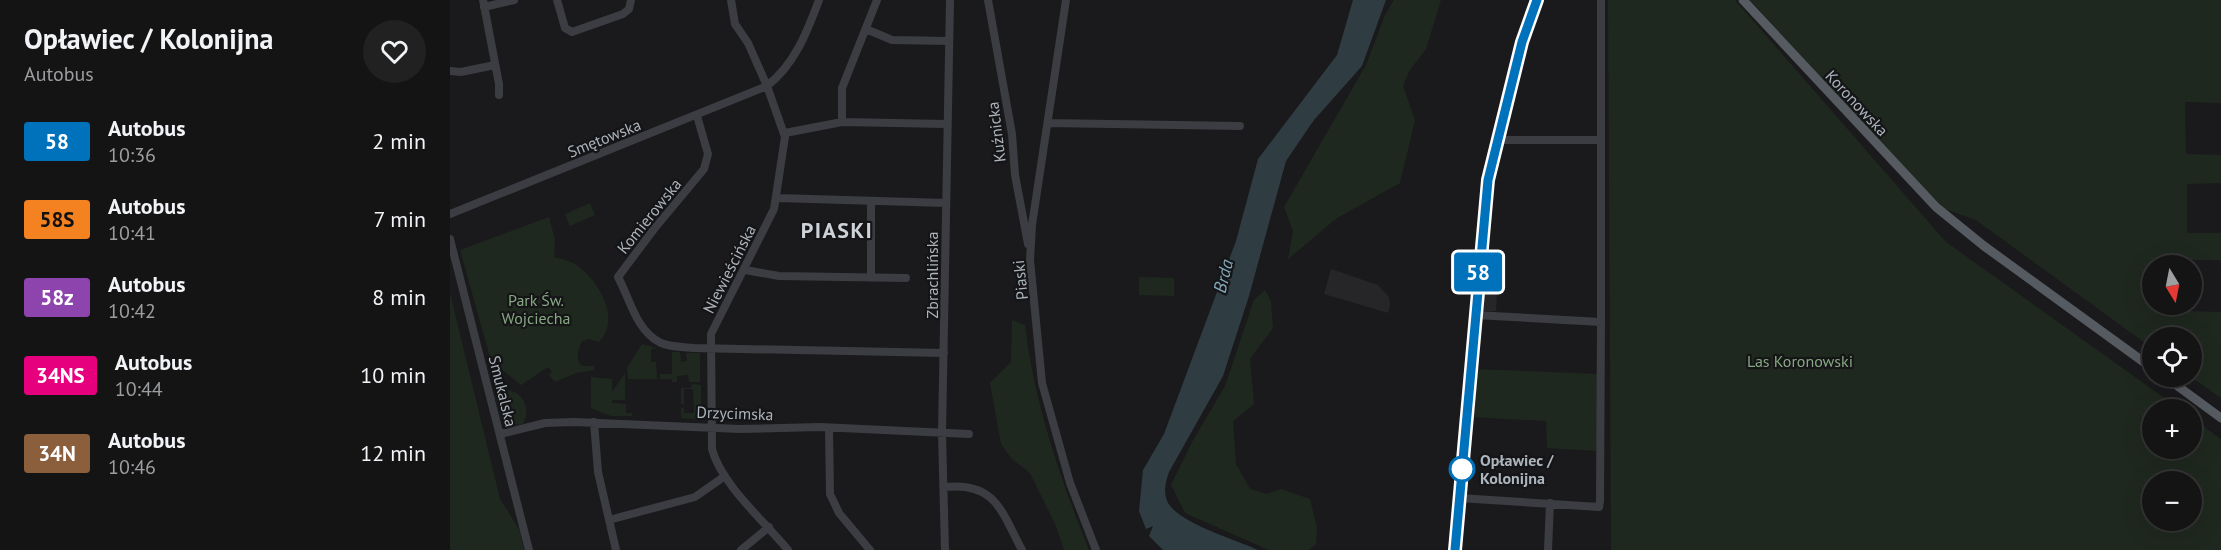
<!DOCTYPE html>
<html lang="pl">
<meta charset="utf-8">
<style>
:root{--surface:#141415;--page:#212122;--text:#f1f3f6;--muted:#9d9ea0;--line:#333334}
body{margin:0;font-family:"PT Sans",sans-serif;background:var(--page);color:var(--text);height:100vh;display:flex;flex-direction:column;font-size:22px;white-space:nowrap}
*{box-sizing:border-box;margin:0}
p{font-size:20px;color:var(--muted)}
.icon{flex:none;width:33px;height:33px;fill:none;stroke:currentColor;stroke-width:2;stroke-linecap:round;stroke-linejoin:round}
.map{position:relative;flex:1;overflow:hidden}
.side{display:flex;flex-direction:column;background:var(--surface);width:450px}
.side>*{flex:none}
.badge{padding:0 12px;border-radius:4px;font-size:21px;line-height:39px}
.needle{width:39px;rotate:170deg}
.buttons{position:absolute;left:1692px;top:255px;display:grid;gap:12px}
.buttons a{display:grid;place-items:center;width:60px;height:60px;border-radius:50%;background:var(--surface);box-shadow:0 6px 24px #0002,0 0 0 2px var(--line);font-size:30px}
.map>.badge{position:absolute;translate:-50% -50%;box-shadow:0 0 0 3px #fff}
.round{display:grid;place-items:center;flex:none;width:63px;height:63px;border-radius:32px;background:var(--page)}
.overview{display:flex;align-items:center;justify-content:space-between;height:102px;padding:0 24px}
h1{font-size:28px;font-weight:700;line-height:45px}
ul{padding:0;list-style:none}
li{display:flex;align-items:center;gap:18px;height:78px;padding:0 24px}
li div{flex:1}
li b{display:block;font-size:22px}
li em{font-style:normal}
li .badge{min-width:66px;font-weight:700;text-align:center}
main{display:flex;flex:1;min-height:0}
.map>svg:first-child{display:block}
</style>
<main>
<section class="side">
<div class="overview"><div><h1>Opławiec / Kolonijna</h1><p>Autobus</p></div><a class="round"><svg class="icon" aria-label="heart" viewBox="0 0 24 24"><path d="M12 20l-8-8c-3-5 5-10 8-4 3-6 11-1 8 4z"/></svg></a></div>
<ul>
<li><span class="badge" style="background:#0072bc;color:#fff">58</span><div><b>Autobus</b><p>10:36</p></div><em>2 min</em></li>
<li><span class="badge" style="background:#f58220;color:#111">58S</span><div><b>Autobus</b><p>10:41</p></div><em>7 min</em></li>
<li><span class="badge" style="background:#8e44ad;color:#fff">58z</span><div><b>Autobus</b><p>10:42</p></div><em>8 min</em></li>
<li><span class="badge" style="background:#e6007e;color:#fff">34NS</span><div><b>Autobus</b><p>10:44</p></div><em>10 min</em></li>
<li><span class="badge" style="background:#8b5e3c;color:#fff">34N</span><div><b>Autobus</b><p>10:46</p></div><em>12 min</em></li>
</ul>
</section>
<div class="map">
<svg width="1771" height="550" viewBox="0 0 1771 550">
<rect width="100%" height="100%" fill="#1a1a1c"/>
<path fill="#262629" d="M881 269 928 285 939 297 940 305 938 313 874 294Z
M1033 292 1047 293 1046 311H1032Z"/>
<path fill="#1f281f" fill-rule="evenodd" d="M944 0H991L976 49 960 70 953 86 965 120 950 183 887 218 838 259 843 231 834 207 916 65 935 15Z
M1158 0H1285L1496 242 1730 409 1702 410V448H1742V418L1771 439V550H1161ZM1702 482H1742V520H1702Z
M1300 0H1771V103L1735 102 1736 154 1771 155V183L1737 184V233H1771V260H1737V265L1702 266V304L1737 305V311L1771 312V398L1741 377 1742 338H1702V348L1526 220 1495 209 1459 174Z
M140 203 145 215 120 226 115 214Z
M99 217 105 240 104 257C111 259 119 260 126 265 148 279 172 319 149 342L139 339 132 341C128 349 125 360 132 366H144V370L126 373 105 382 99 375 102 372 98 367 71 385 41 361 10 250Z
M689 277 724 278V296L689 295Z
M815 290 821 301 823 328 800 359 804 404 783 421 786 464 800 489 817 494 831 489 860 499 867 528 866 544 859 550H819L735 513 721 485 742 442 775 386 804 300Z
M0 293 50 499 69 529 74 550H0Z
M562 320 575 325C584 403 610 478 639 550H614L606 526 580 473 561 458 551 444 540 383 561 362Z
M192 344 207 348 201 349V362H206L207 379H178L177 368Z
M222 352H230L231 362 237 361 236 353H250V382H239L238 375 227 376V382H222V379H210V374H222Z
M1025 369 1149 374 1147 451 1097 448 1096 421 1022 417Z
M175 373V400H162V403L176 404V413H182V416H161L141 408V377L162 379V392Z
M242 384 251 385V420L231 418V408L234 407V413H244L243 389H234V404H231V388H241Z
M56 390C74 391 81 410 73 424L61 425 52 421 45 396Z"/>
<path fill="#2f3c42" d="M903 0H936L912 66 864 120 836 161 799 296 773 376 719 472C715 483 712 497 721 507 738 526 784 539 808 550H713L699 536 703 526 696 529 689 511 693 470 714 434 786 241 808 159 887 55Z"/>
<g fill="none" stroke-linecap="round" stroke-linejoin="round">
<path stroke="#3b3d42" stroke-width="8" d="M33 0 49 84V95
M107 0 115 28 122 32 173 14 179 9 181 0
M281 0 285 24 298 43 317 86 335 137 324 209 261 334 262 449C271 484 315 522 338 550
M538 0 562 134 565 175 578 244
M616 0 582 225 580 260 592 383 620 483 646 550
M1151 0V322
M34 7 64 0
M416 29 442 40 498 41
M0 71 11 72 45 65
M247 116 258 154 254 169 204 229 168 277C180 299 186 331 211 343 220 347 234 347 244 348L494 353
M392 122V88L427 0
M598 123 790 126
M335 133 392 122 497 124
M1048 140H1151
M327 198 496 203
M421 202V278
M0 214 317 86C345 64 357 32 369 0
M0 239 79 550
M295 270 329 276 456 278
M144 422 148 472 166 550
M379 428 380 494 389 513 420 550
M50 434 95 423 124 422 290 429 370 427 519 434
M495 487C546 482 551 511 572 550
M1009 498 1149 507 1150 501 1151 322 1025 315
M159 520 245 497 275 476
M291 550 319 527
M495 550 492 433 500 0
M1005 550 1038 180 1074 35 1087 0
M1098 550 1100 503"/>
<path stroke="#565a61" stroke-width="9" d="M1293 0 1486 207 1534 246 1702 368
M1714 376 1771 418"/>
</g>
<g fill="none" stroke-linecap="round" stroke-linejoin="round">
<defs>
<path id="line" d="M1005 550 1038 180 1072 42 1087 0"/>
</defs>
<use href="#line" stroke="#fff" stroke-width="14"/>
<use href="#line" stroke="#0072bc" stroke-width="9"/>
</g>
<circle fill="#fff" stroke="#0072bc" stroke-width="3" cx="1012" cy="469" r="12"/>
<g text-anchor="middle" dominant-baseline="central" stroke-width="4.5" stroke-linejoin="round" paint-order="stroke">
<g font-size="16" fill="#acb4bc" stroke="#151517">
<text transform="translate(1407 103) rotate(47)">Koronowska</text>
<text transform="translate(546 132) rotate(-97)">Kuźnicka</text>
<text transform="translate(154 138) rotate(-22)">Smętowska</text>
<text transform="translate(199 216) rotate(-51)">Komierowska</text>
<text transform="translate(279 269) rotate(-63)">Niewieścińska</text>
<text transform="translate(482 275) rotate(-90)">Zbrachlińska</text>
<text transform="translate(570 280) rotate(-96)">Piaski</text>
<text transform="translate(53 391) rotate(76)">Smukalska</text>
<text transform="translate(285 413) rotate(2)">Drzycimska</text>
</g>
<g font-size="16" fill="#86a882" stroke="#151517">
<text x="86" y="300">Park Św.<tspan x="86" dy="18">Wojciecha</tspan></text>
<text x="1350" y="361">Las Koronowski</text>
</g>
<g font-size="16" font-weight="bold" fill="#acb4bc" stroke="#151517" text-anchor="start">
<text x="1030" y="460">Opławiec /<tspan x="1030" dy="18">Kolonijna</tspan></text>
</g>
<g font-size="18" font-style="italic" fill="#82a8b9" stroke="#151517">
<text transform="translate(773 276) rotate(-76)">Brda</text>
</g>
<g font-size="22" font-weight="bold" letter-spacing="1.5" fill="#cdd2d8" stroke="#151517">
<text x="387" y="230">PIASKI</text>
</g>
</g>
</svg>
<div class="buttons">
<a><svg class="needle" viewBox="-14 -14 28 28"><path d="M0-13l5 13h-10z" fill="#e53935"/><path d="M0 13l5-13h-10z" fill="#9d9ea0"/></svg></a>
<a><svg class="icon" aria-label="locate" viewBox="0 0 24 24"><circle cx="12" cy="12" r="6"/><path d="M12 2v4M12 18v4M2 12h4M18 12h4"/></svg></a>
<a>+</a>
<a>−</a>
</div>
<b class="badge" style="left:1028px;top:272px;background:#0072bc;color:#fff">58</b>
</div>
</main>
